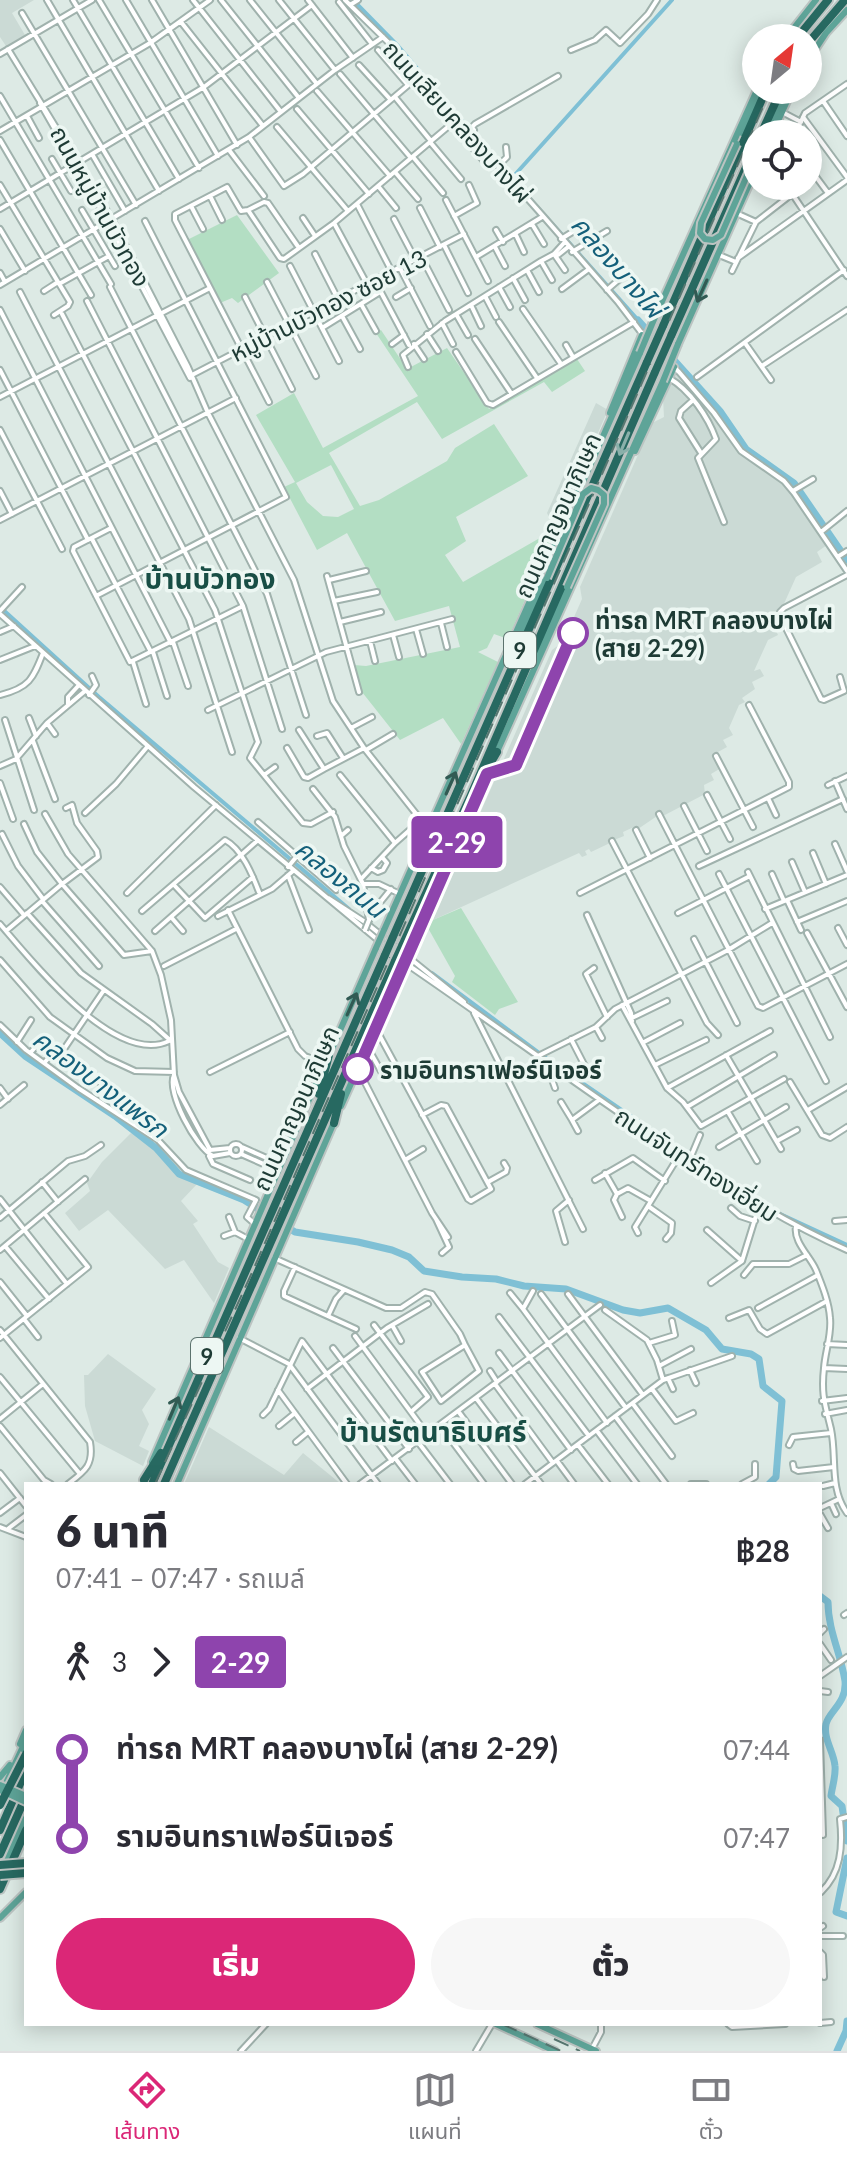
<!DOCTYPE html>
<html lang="th">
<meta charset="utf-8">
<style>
:root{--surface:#fff;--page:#f7f7f7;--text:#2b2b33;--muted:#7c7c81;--line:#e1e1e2;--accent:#db2777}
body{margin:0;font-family:Lato,"Noto Sans Thai",sans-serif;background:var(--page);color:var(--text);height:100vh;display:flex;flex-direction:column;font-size:30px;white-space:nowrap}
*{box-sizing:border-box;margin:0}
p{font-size:26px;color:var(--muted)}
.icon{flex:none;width:44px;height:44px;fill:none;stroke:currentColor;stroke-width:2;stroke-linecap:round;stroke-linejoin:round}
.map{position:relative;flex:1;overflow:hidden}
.panel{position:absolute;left:24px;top:1482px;width:798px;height:544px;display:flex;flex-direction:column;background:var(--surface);border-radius:0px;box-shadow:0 4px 20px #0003}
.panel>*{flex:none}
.badge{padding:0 16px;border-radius:6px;font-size:28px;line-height:52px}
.needle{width:52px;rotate:29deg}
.tools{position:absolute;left:742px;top:24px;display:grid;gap:16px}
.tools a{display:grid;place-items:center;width:80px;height:80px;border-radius:50%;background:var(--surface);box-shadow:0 4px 20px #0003;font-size:40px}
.map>.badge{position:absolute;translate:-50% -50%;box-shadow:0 0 0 4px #fff}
.legs{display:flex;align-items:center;gap:12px;height:88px;padding:0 32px;font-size:26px}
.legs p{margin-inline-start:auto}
.head{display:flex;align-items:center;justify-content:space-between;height:136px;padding:0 32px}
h1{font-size:44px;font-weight:800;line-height:60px}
.primary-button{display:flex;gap:16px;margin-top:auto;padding:16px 32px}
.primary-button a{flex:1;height:92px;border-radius:48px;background:var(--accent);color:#fff;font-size:32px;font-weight:800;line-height:92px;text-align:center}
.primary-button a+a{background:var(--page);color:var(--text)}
ul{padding:0 32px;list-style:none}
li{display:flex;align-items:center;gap:28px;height:88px;font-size:30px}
li i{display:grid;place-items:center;width:12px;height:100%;margin:0 10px;background:currentColor}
li i::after{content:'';width:20px;height:20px;margin:-10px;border:6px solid;border-radius:50%;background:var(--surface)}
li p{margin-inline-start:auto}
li:first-child i{background:linear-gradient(#0000 50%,currentColor 0)}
li:last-child i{background:linear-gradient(currentColor 50%,#0000 0)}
.tab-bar{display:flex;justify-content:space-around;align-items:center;height:112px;border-top:2px solid var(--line);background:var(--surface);font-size:22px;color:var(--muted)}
.tab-bar a{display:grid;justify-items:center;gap:4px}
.tab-bar .selected{color:var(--accent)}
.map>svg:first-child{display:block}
</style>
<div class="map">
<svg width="847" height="2051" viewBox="0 0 847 2051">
<rect width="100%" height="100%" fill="#ddeae5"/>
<path fill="#cbdad5" d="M0 0H34L12 13 25 35 6 46 0 37Z
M675 373 681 377 714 415 736 448 790 489 827 545 817 552 822 562 796 577 774 626 778 635 768 640 754 671 760 669 764 676 752 682 755 689 742 698 745 702 739 705 729 728 733 735 723 740 727 747 718 752 715 758 721 768 711 774 714 780 704 785 705 794 661 817 660 814 638 829 636 826 623 832 624 836 614 840 611 838 608 840 610 843 591 852 589 849 585 851 587 855 582 857 579 853 433 920 552 650 563 642 582 599 580 587 652 423 664 417 663 398Z
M596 403 608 410 558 524 552 523 547 513Z
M131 1133 150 1142 179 1175 198 1183 181 1201 198 1221 193 1224 218 1262 229 1268 214 1303 184 1260 165 1269 108 1210 79 1231 65 1213 90 1191 87 1183 102 1162Z
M108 1354 156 1389 142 1410 149 1424 139 1446 149 1451 143 1466 95 1441 85 1406 84 1375H88Z
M209 1427 284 1475 303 1453 341 1484H184Z"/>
<path fill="#b3dec3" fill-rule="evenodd" d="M237 215 279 273 238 303 232 298 220 303 187 240Z
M381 330 407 369 447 348 489 409 577 359 585 371 552 392 544 382 442 439 417 402 329 453 360 506 379 500 447 461 455 448 494 424 528 476 456 517 466 541 445 555 463 582 552 531 554 533 508 639 494 634 487 648 478 652 498 662 461 744 443 718 400 740 362 692 354 665 366 666 460 647 449 606 395 621 347 533 317 550 284 487 295 482 256 415 294 393 323 448 418 396 376 333ZM331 465 354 509 338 517 323 516 307 502 296 483Z
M461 908 518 1002 499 1009 495 1015 452 982 455 976 428 928 433 920Z"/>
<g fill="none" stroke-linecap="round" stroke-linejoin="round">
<path stroke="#7fc0d5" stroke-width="4" d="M353 0 398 46 469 129
M498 163 638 320
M512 178 672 0
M0 607 99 697 349 909
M432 973 550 1061 699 1163 778 1213 847 1245"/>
<path stroke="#7fc0d5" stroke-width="7" d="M638 320 720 411 746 449 794 483 847 560
M0 1033 25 1056 115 1116 156 1148 179 1174 244 1200 295 1232 358 1242 392 1250 409 1257 424 1271 462 1277 496 1279 524 1286 566 1289 623 1310 640 1313 668 1308 706 1330 722 1349 751 1354 759 1359 763 1386 782 1401 776 1477 769 1484
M820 1596 828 1602C828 1630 841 1654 845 1681 847 1703 829 1711 826 1724 823 1739 834 1752 835 1766 836 1776 832 1787 831 1796L842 1806 847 1841
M847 1858 836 1912 847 1916
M837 2051 846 2031 847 2021"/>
<defs>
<path id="minor" d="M47 0 159 191
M73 0 179 179
M99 0 199 168
M126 0 218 156
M152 0 237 145
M193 0 281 112
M221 0 299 98
M250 0 317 84
M279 0 335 70
M308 0 353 58
M345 0 395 49 543 216 618 302 650 344 679 372 714 413 741 451 784 481 794 493 847 571
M339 2 372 44
M350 5 358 0
M22 13 136 205
M181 22 263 126
M8 49 112 219 188 367 208 413 294 580 333 701 364 748 421 820 431 826
M378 50 408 85
M571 50 595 40 606 30 620 43 648 14 657 0
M0 54 92 0
M359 65 390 99
M340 74 411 158
M415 80 488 166
M317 91 390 176
M0 96 111 284
M395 97 431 141
M823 101 847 136
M40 103 108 222 190 378
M297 109 369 194
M782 112 801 122
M27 116 39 138
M803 117 847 177
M277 127 348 211
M0 131 150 43 210 0
M469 133 474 130 472 127 475 124 558 76
M795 134 805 113 847 84
M249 137 284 186 303 174 419 76
M0 140 91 295
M430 142 461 179
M229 150 264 196
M92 154 125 211
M413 157 443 193
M52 159 71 191
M498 166 507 157 506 147
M808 166 828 193
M395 172 418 199
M0 185 70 302 68 306 54 315
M378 186 396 208
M787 186 847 276
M210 196 222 220
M446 200 488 281
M357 204 392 272
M191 206 203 229
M420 208 440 247
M0 209 204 87 312 5
M82 210 115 266
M248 210 264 202 268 203 299 248
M736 213 756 222 792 194
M454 216 477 203 469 185
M303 218 315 236
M394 219 415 259
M334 223 367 284
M532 224 544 244
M0 229 25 271
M496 230 503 242
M516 235 524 252
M561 239 574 231
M444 245 468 293
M495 247 505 266
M572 252 607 231
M315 254 338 299
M554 254 565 270
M554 254 564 243
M719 255 736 262
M421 256 449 310
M476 257 542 217
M738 258 847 180
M541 261 552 280
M290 266 339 361
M400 268 430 326
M527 270 539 292
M732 271 756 222
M0 273 5 282
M513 278 525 300
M375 281 409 345
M267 282 316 376
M59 284 109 256
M0 285 249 137 335 70 383 37
M110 287 267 594 306 715
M499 287 510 307
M562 289 589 269
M607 290 623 276
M44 291 58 282
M20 292 189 619 232 752
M485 296 496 317
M245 297 292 389
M396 297 411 288
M87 301 243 606 282 729
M361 304 376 331
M471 305 481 326
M523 309 561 364
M0 310 171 643
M62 314 215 610 258 742 250 758 303 823 311 824 333 812
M456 314 468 335
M342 316 360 349
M499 322 537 378
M442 323 453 344
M322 328 380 292
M427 334 438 351
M475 339 511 393
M745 343 771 380
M392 344 404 335
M414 344 424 359
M566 345 573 357
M456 352 487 403 493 405 634 322
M762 366 847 310
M408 367 403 355 445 321 541 261 554 254 558 255 568 247
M0 370 88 540
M192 375 464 234
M697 377 844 270
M669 378C690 390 708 417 716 439L698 458 724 522
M0 397 210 288
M692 401 681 411 679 418 701 453
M269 402 175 220V214L227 187 241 211 248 210 280 258 284 259 334 223 456 120
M0 430 62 549
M0 491 12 514
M793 491 813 479
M0 520 236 398
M111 528 74 547 73 551 130 662 243 606
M821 532 847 511
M92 539 151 652
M839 556 847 551
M327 576 359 692
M329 580 366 571
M96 596 286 497 145 221
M334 601 377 592
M0 611 22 587
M0 614 194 787 379 941
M340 622 381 612
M441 623 447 647
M416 629 423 654
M0 632 14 626
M393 635 399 657
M370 641 375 661
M173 642 188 686
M153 652 167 696
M0 660 35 646
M133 662 146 704
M840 677 844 691 824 700 821 699 781 618 780 612 784 608 847 575
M0 695C29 688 33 679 43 653
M89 695 96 685 92 676
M68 704V697L79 685
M208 710 326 652 452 619
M29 718 36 736
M5 720 34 810
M47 723 55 734
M351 728 372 717
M299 730 324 769 364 748
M317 736 327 733 343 758
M33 741 55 799
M287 748 304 777 308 778 324 769
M366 750 393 734
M716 756 753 827
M0 766 16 759 47 723 85 691
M264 775 275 767
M340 775 395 843
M835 781 847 809
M0 783 13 819
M828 785 847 776
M313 789 335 817 344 846 363 884 369 920
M707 795 730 839
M768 798 776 815
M684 806 707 851
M66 808 72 805 77 823 97 851 98 857 62 884 124 955 152 951
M85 813 116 784 148 746
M45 814 68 854 152 951 161 975 171 1020 174 1075 179 1092 210 1150 230 1148
M659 814 758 1006 763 1008 847 964
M258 822 297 856 288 867
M636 830 650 858
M2 834 18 866 43 899
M341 836 348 830
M612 841 707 1023 718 1035
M835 844 847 871
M813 853 826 884
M296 856 309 853 335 875
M297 856 336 890
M792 862 805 892
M699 866 843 799
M371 868 378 872 383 870 387 863 382 857
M748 872 830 1037
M719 874 826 1081
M772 874 784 901
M288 875 309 930
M361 879 395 843 421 820
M363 884H379L400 894
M174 885 205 918 253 877
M0 887 24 915
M127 893 216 805
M580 893 789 787V782L749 705
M328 898 365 922 464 1002
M787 900 801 930
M42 901 99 966
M368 909 378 905 391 889
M765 909 847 875
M228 910 298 1049 305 1056 325 1064
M142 911 225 840C242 849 252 874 259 892
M27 913 81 973 152 1024 171 1041
M678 913 750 876
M587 915 631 1013 632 1021
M218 916 272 889 293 871
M171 917 183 931
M797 922 847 901
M0 924C31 960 115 1067 169 1041
M838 928 847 945
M6 931 62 884 37 852 24 824
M155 931 257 841
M807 933 847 1007
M694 939 737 1023
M0 960 50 1017 107 1058 135 1071 174 1072
M405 963C493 1023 579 1087 669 1147 727 1185 783 1222 847 1250
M164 966 236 929
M594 968 586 974 607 1017
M104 990 60 1055 128 1102
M622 1005 667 1088 683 1102 701 1126 784 1079
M474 1013 583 1229
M632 1018 667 1001
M0 1025 26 1050 78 1088 158 1140 186 1170 256 1200 247 1217 255 1224
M596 1027 602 1038
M376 1029 468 1199 471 1201 491 1189 446 1106 441 1105 422 1115
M571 1039 589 1074
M17 1042 31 1020
M644 1042 680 1023
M368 1048 382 1073 386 1074 397 1069
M31 1052 40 1042
M726 1055 781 1149
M538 1056 596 1027 615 1009 728 950 772 923
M45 1062 53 1053V1048
M655 1065 706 1040
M553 1067 550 1074 555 1088
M358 1069 432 1213 448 1237
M210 1072 290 1032
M174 1075C166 1092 196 1148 213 1156L230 1153
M535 1075 550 1074
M790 1082 822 1135 830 1138 847 1127
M0 1088 8 1099
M667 1088 770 1031
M561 1102 572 1120
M0 1105 24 1085
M687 1107 774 1055
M808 1110 847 1087
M728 1112 757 1161
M578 1131 572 1120 599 1100
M777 1141 797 1130
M230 1150a6 6 0 1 1 12 0a6 6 0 1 1-12 0Z
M242 1147 280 1164
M719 1147 786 1107
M241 1154 277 1170
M692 1154 700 1135
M209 1156 213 1164 250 1180
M405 1160 423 1149
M605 1173 617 1194
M595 1180 633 1158 665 1181
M42 1182 58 1202
M488 1182 506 1172 507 1168 504 1163
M0 1199 67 1284
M731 1208 740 1216 755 1221
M229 1217 235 1232 248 1239
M622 1217 614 1200 617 1194 628 1188 651 1201
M0 1218 68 1161 85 1156 101 1145
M436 1219 449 1247 442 1253
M835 1221 847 1220
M796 1226C793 1242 810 1256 816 1270 822 1285 829 1302 830 1318 832 1334 825 1352 824 1368 821 1394 825 1404 831 1429 837 1457 829 1488 847 1513
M707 1230 742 1261 759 1206
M638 1233 635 1227 648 1206
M224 1236 235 1232
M666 1239 671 1233 672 1223 648 1206 680 1154
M565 1242 556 1211 569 1200
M5 1246 49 1299
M0 1250 85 1179
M274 1258 386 1308H401L425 1292 432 1294 460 1334 465 1345 422 1372 441 1401 479 1371 465 1345
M295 1267 284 1291V1296L356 1329
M744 1275 753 1264H789L807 1255
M0 1282 27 1316
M711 1283 742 1261
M533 1291 523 1309 607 1423
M510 1293 523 1309
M541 1294 626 1408
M568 1294 643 1395
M758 1308 818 1275
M328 1316 336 1299 344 1290
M499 1317 589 1436
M729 1318 749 1310 760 1329 767 1334 827 1301
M24 1319 38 1337
M374 1325 428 1397 412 1411
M392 1325 401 1341
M0 1330 90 1442C94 1465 85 1471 68 1484
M355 1336 427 1434
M0 1338 88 1267 44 1213
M239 1338 289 1364 378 1484
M649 1343 675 1335 672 1321
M827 1344 847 1345
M333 1348 409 1449
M499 1353 571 1450
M659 1366 691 1349
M824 1368 847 1369
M690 1370 696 1383
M490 1371 497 1382
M0 1377 80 1474
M668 1378 673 1389
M663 1380 732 1356
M495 1384 553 1463
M307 1389 387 1328 428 1304
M652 1389 676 1421 693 1413
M278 1390 347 1484
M476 1398 541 1484
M822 1401 847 1398
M633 1404 672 1456
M458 1411 512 1484
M825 1414 847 1410
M263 1415 269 1409 302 1341 392 1461
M615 1416 666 1484
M0 1419 43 1384
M440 1425 484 1484
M0 1426 44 1480 51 1484
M279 1426 295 1413
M597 1431 637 1484
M296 1442 308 1432
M418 1442 450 1484
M578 1445 608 1484
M789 1445 793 1437 831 1433
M395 1458 415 1484
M557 1461 574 1484
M793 1464 794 1469 798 1471 834 1467
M0 1473 26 1506
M360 1484 600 1305
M525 1484 663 1380 657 1360 647 1340 605 1310
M691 1484H706
M742 1484 755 1477V1464
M823 1486 835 1483
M831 1503 836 1514
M820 1508 839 1499
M0 1513 20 1498
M820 1514 828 1528
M0 1527 26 1537
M9 1528 26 1515
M844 1615 847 1613
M820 1633 824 1629
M820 1644 831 1660
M820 1676 847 1657
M820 1691 828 1692
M820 1740 823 1835
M821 1892C841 1873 843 1847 840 1819L847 1817
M820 1928 823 1926
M820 1936H843
M820 1952 823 1955 824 1977
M820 2023 831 2022
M728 2024 732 2027 785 2024
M592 2049 601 2032V2024
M241 2051 266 2024
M476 2051 492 2024"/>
<path id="major" d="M786 38 816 0
M808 60 826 33 847 10
M742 133 759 97
M766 134 787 90
M772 134 792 90
M655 317 757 90
M678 344 756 169
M610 413 642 335
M635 451 674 367
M511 655 547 578
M536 657 567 587
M496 754 663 381
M384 930 640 353
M408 953 490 768
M328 1058 376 948
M341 1106 402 969
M152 1462 321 1072
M177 1484 335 1120
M20 1744 26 1730
M0 1777 10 1765
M0 1796 26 1740
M0 1877 26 1818
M0 1918 26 1892
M496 2024 555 2051
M537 2024 596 2051"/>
<path id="highway" d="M797 38 828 0
M808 43 845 0
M761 134 781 90
M663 326 766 90
M671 336 756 145
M487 769 497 752
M392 939 647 362
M402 946 471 795 655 372
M319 1094 329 1055
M334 1123 341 1094
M144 1480 161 1453
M152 1484 385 955
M164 1484 395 961
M0 1830 26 1770
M0 1854 26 1796
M0 1889 26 1830"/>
</defs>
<use href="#minor" stroke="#a0b2ad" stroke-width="8"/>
<use href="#major" stroke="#bcc4c2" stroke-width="10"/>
<use href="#highway" stroke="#bcc4c2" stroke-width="12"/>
<use href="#minor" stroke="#fff" stroke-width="4"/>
<use href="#major" stroke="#5ea498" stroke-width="6"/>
<use href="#highway" stroke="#276961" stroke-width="8"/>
<path stroke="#577771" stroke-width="2" stroke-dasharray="16 8" stroke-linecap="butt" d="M155 1484 250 1277 769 93
M502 2024 561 2051
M554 2039 580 2051"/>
<defs>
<path id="minor-bridge" d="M365 930 369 920
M689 1161 692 1154"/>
<path id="major-bridge" d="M737 144 701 223 700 233 705 239 713 240 721 235 756 155
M640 353 655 317
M663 381 678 344
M547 578 583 494 591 488 598 490 604 495V504L567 587
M376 948 384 930
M402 969 408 953
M0 1785 26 1796
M0 1790 26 1802"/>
<path id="highway-bridge" d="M647 362 663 326
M655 372 671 336
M385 955 392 939
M395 961 402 946
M0 1805 26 1754
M0 1865 26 1863
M0 1875 26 1873"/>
</defs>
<use href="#minor-bridge" stroke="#a0b2ad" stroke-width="8" stroke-linecap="butt"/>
<use href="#major-bridge" stroke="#bcc4c2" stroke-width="10" stroke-linecap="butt"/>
<use href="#highway-bridge" stroke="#bcc4c2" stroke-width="12" stroke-linecap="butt"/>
<use href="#minor-bridge" stroke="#fff" stroke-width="4"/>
<use href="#major-bridge" stroke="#5ea498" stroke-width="6"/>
<use href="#highway-bridge" stroke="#276961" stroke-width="8"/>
</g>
<defs><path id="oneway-shaft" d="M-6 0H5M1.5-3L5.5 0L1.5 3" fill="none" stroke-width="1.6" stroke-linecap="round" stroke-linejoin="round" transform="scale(2)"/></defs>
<g stroke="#315a53">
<use href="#oneway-shaft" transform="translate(702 291) rotate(114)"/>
<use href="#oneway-shaft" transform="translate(451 783) rotate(-66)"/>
<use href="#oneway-shaft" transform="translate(352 1004) rotate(-66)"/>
<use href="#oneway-shaft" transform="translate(174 1408) rotate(-67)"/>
</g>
<use stroke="#8ab0aa" href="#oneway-shaft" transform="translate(624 444) rotate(113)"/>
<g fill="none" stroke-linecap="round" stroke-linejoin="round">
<defs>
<path id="line-1" d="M358 1069 487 774 516 765 573 633"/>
</defs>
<use href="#line-1" stroke="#fff" stroke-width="18"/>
<use href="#line-1" stroke="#8e44ad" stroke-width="12"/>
</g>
<g fill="#fff" stroke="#8e44ad" stroke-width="4">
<circle cx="573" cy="633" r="14"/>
<circle cx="358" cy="1069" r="14"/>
</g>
<g text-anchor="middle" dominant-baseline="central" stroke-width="7" stroke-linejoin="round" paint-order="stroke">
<g fill="#edf7f3" stroke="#5c736e" stroke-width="2">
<rect x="504" y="632" width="32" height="36" rx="6"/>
<rect x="191" y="1338" width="32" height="36" rx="6"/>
</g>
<g font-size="22" font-weight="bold" fill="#1e3b35">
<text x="520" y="650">9</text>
<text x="207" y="1356">9</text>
</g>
<g font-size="24" fill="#1e3b35" stroke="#edf7f3">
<text transform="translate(458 121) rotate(48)">ถนนเลียบคลองบางไผ่</text>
<text transform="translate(101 206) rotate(61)">ถนนหมู่บ้านบัวทอง</text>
<text transform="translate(328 305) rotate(-27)">หมู่บ้านบัวทอง ซอย 13</text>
<text transform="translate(557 515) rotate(-66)">ถนนกาญจนาภิเษก</text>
<text transform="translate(295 1108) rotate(-66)">ถนนกาญจนาภิเษก</text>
<text transform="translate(697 1164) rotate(33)">ถนนจันทร์ทองเอี่ยม</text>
</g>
<g font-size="24" font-weight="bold" fill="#1e3b35" stroke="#edf7f3" text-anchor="start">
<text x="595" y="619">ท่ารถ MRT คลองบางไผ่<tspan x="595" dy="28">(สาย 2-29)</tspan></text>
<text x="380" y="1069">รามอินทราเฟอร์นิเจอร์</text>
</g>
<g font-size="26" font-style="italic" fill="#14607a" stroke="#edf7f3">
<text transform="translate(618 266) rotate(49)">คลองบางไผ่</text>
<text transform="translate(341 878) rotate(39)">คลองถนน</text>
<text transform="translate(101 1083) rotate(37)">คลองบางแพรก</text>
</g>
<g font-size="28" font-weight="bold" fill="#184e45" stroke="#edf7f3">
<text x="210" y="578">บ้านบัวทอง</text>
<text x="433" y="1431">บ้านรัตนาธิเบศร์</text>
</g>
</g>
</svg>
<div class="tools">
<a><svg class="needle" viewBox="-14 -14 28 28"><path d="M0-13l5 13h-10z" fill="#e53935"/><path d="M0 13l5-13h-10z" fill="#7c7c81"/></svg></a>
<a><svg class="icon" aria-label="locate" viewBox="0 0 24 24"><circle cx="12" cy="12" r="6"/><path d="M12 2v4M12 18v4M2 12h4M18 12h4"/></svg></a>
</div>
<b class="badge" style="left:457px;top:842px;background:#8e44ad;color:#fff">2-29</b>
<section class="panel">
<div class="head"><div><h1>6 นาที</h1><p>07:41 – 07:47 · รถเมล์</p></div><b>฿28</b></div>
<div class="legs"><svg class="icon" aria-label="walk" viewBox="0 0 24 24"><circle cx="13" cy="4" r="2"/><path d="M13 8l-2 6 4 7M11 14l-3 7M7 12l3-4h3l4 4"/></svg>3<svg class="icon" aria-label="forward" viewBox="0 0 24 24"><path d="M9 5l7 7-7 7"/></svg><b class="badge" style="background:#8e44ad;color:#fff">2-29</b></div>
<ul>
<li><i style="color:#8e44ad"></i><b>ท่ารถ MRT คลองบางไผ่ (สาย 2-29)</b><p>07:44</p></li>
<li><i style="color:#8e44ad"></i><b>รามอินทราเฟอร์นิเจอร์</b><p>07:47</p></li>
</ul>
<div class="primary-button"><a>เริ่ม</a><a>ตั๋ว</a></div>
</section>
</div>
<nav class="tab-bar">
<a class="selected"><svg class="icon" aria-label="directions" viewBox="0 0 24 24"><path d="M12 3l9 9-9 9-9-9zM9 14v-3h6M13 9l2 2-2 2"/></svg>เส้นทาง</a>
<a><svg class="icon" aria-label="map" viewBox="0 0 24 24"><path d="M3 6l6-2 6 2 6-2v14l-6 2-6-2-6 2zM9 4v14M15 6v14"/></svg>แผนที่</a>
<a><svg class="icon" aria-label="tickets" viewBox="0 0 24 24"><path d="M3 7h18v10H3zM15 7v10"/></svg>ตั๋ว</a>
</nav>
